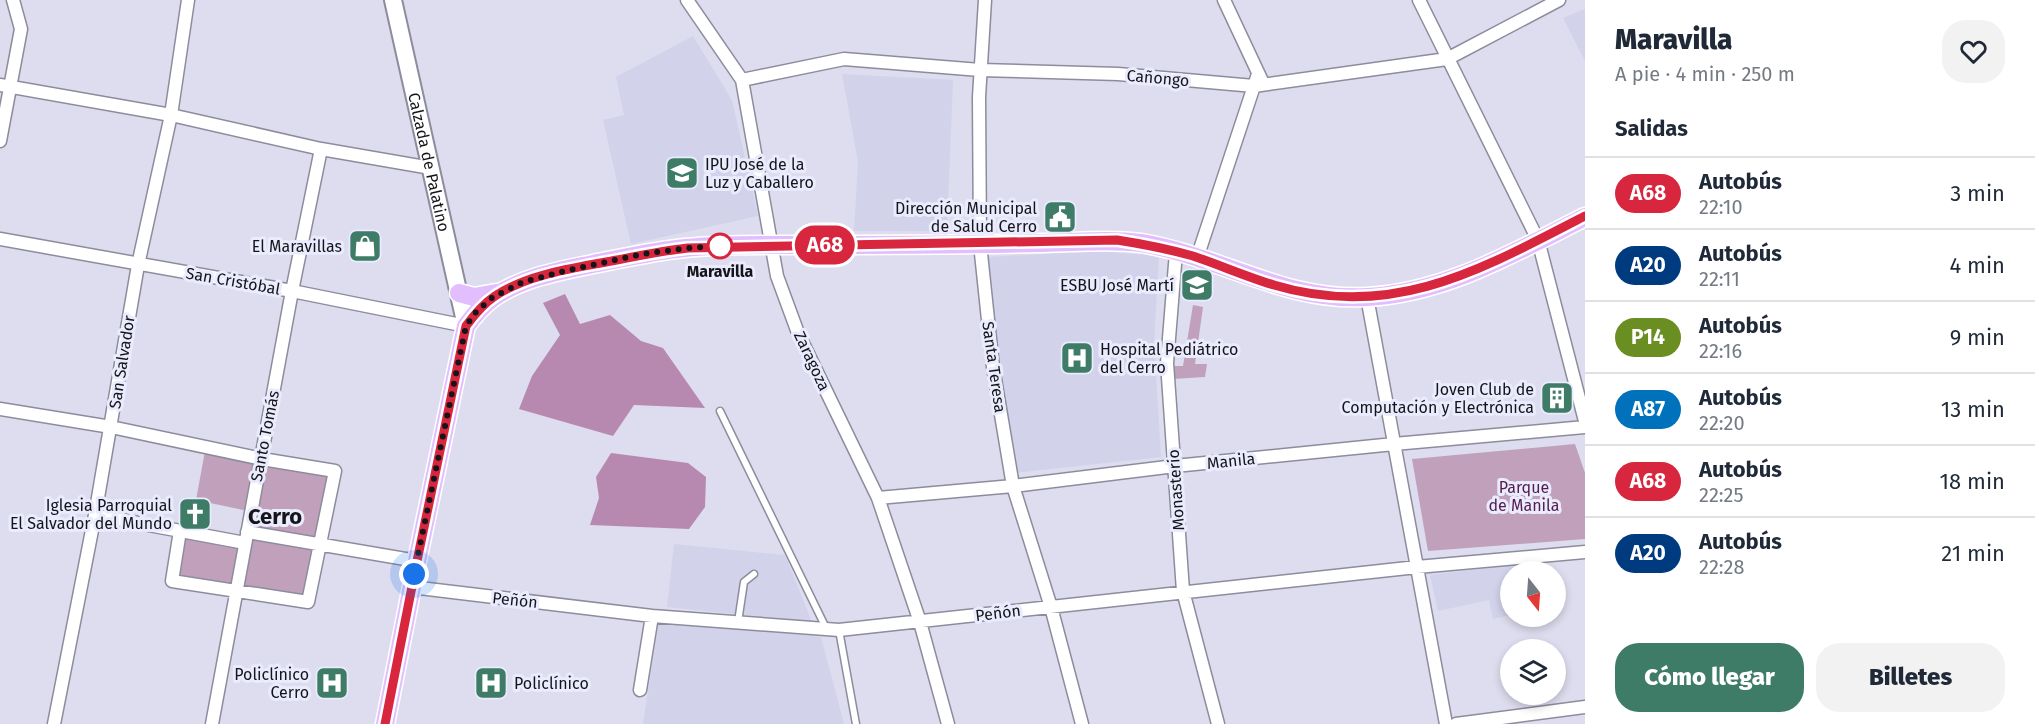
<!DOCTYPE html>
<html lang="es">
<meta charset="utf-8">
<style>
:root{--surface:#fff;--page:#f2f2f3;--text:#1f2937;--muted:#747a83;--line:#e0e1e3;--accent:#3f7c67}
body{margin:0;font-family:"Fira Sans",sans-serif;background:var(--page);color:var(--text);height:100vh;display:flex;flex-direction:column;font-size:22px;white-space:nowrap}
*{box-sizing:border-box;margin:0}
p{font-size:20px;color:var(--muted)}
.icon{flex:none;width:33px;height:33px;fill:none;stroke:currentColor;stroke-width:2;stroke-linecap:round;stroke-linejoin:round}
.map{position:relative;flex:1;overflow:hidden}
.side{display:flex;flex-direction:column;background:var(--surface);width:450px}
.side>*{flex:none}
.badge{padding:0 12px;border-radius:20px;font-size:21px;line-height:39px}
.needle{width:39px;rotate:163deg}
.controls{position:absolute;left:1500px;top:561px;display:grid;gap:12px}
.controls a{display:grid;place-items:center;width:66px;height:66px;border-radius:50%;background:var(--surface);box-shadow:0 3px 9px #0003;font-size:30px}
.you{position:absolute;width:30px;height:30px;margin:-15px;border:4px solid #fff;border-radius:50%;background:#1a73e8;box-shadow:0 0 0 9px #1a73e833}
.map>.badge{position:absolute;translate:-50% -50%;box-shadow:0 0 0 3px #fff}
h2{padding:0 30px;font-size:22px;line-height:54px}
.round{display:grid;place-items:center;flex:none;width:63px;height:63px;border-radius:24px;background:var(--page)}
.headline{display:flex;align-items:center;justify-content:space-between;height:102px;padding:0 30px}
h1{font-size:28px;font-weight:800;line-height:45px}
.action{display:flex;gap:12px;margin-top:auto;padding:12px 30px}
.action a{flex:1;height:69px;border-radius:24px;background:var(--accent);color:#fff;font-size:24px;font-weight:800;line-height:69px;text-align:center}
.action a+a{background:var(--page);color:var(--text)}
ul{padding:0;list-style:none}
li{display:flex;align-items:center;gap:18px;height:72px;padding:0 30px;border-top:2px solid var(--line)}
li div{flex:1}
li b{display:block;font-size:22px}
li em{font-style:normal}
li .badge{min-width:66px;font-weight:700;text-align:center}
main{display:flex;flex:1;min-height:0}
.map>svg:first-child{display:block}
</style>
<main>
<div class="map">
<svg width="1585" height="724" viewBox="0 0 1585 724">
<rect width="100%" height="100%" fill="#ddddef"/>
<path fill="#d2d2eb" d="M1585 9V61L1563 18Z
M693 36 732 100 758 216 631 244 603 120 624 115 616 77Z
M842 74 953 80 947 231H854L858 162Z
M1099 251 1159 256 1154 342 1161 457 1014 473 987 257Z
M674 544 785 555 812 622 667 607Z
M1520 564V571L1510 572V615L1493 619 1489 600 1438 611 1430 575Z
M659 620 821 637 844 724H643Z"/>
<path fill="#c1a0bb" d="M1193 305 1203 307 1195 364H1207L1205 377 1173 379 1172 366H1183Z
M1575 444 1585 473V539L1428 551 1412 459Z
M205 451 331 474 306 598 176 577 183 536 241 546 248 511 196 500Z"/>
<path fill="#b889b0" d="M565 294 580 324 610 315 641 341 663 348 705 408 634 405 613 436 519 409 532 376 560 335 543 303Z
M611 453 688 463 706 477 705 507 689 529 590 525 599 498 596 477Z"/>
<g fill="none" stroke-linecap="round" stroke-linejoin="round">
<defs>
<path id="lane" d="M720 411 826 628
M738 622 744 582 754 574
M839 630 856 724"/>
<path id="street" d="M687 0 742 80 777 276 798 333 878 498 920 622 948 724
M985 0 979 97 980 244 993 367 1013 486 1051 607 1082 724
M1224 0 1262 81
M1419 0 1538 240 1585 421
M742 80 844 59 980 70 1118 74 1254 86 1447 59 1559 0
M0 85 171 115 321 149 431 168
M0 141 21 29 13 0
M0 239 292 291 466 326
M1176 252 1167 363 1183 591 1218 724
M1197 258 1258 74
M1367 297 1446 724
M0 409 111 427 262 459 335 471 308 602 172 581 180 531
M878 498 1013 486 1175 466 1394 444 1585 427
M95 515 245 543
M247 532 417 561
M411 587 652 616 839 630 1417 567 1585 552
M640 690 652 616
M54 724 95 515 138 265 171 115 188 0
M212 724 292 291 321 149
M1456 724 1585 707"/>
<g id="secondary">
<path id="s1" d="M393 0 466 326"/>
</g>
<path id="primary" d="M459 293 474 297 496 293
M385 724 417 561 466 326C474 315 482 305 494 297 523 277 560 271 593 264 624 258 654 251 685 248 724 244 764 245 802 245 861 245 919 245 978 244 1009 244 1040 243 1071 242 1095 241 1118 240 1141 243 1220 256 1284 302 1367 297 1446 293 1517 251 1585 217"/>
</defs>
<use href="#lane" stroke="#8c8c9d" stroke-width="9"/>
<use href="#street" stroke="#8c8c9d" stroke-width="15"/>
<use href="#secondary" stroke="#8c8c9d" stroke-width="20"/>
<use href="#primary" stroke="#fff" stroke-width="21"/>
<use href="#lane" stroke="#fff" stroke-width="6"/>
<use href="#street" stroke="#fff" stroke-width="12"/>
<use href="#secondary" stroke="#fff" stroke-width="16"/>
<use href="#primary" stroke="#e2beff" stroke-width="18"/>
</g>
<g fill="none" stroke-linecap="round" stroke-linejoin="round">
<defs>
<path id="line" d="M385 724 417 561 466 326C474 315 483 304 495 296 527 275 568 269 606 262 633 257 660 251 688 248L1117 240C1143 244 1168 249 1193 256 1220 265 1247 277 1274 285 1393 321 1482 269 1585 216"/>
</defs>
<use href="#line" stroke="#fff" stroke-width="14"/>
<use href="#line" stroke="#d7263d" stroke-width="9"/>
<path stroke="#14141a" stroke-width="6" stroke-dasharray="0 10.8" d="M414 574 466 326 476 312 493 297 523 282 569 270 643 254 688 248 720 246"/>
</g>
<defs>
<symbol id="school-square" viewBox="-11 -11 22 22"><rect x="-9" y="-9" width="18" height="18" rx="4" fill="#3f7c67" stroke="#eaebfd"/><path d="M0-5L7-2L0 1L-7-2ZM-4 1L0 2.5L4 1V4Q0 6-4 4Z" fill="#fff"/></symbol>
<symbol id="civic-square" viewBox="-11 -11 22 22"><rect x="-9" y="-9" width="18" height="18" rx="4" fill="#3f7c67" stroke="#eaebfd"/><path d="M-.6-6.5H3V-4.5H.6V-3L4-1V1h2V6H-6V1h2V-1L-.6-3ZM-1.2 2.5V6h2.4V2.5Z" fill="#fff"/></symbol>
<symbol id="shop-square" viewBox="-11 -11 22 22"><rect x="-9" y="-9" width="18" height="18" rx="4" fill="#3f7c67" stroke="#eaebfd"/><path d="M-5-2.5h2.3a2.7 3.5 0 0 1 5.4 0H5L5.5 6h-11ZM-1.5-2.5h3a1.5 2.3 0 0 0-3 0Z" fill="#fff"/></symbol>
<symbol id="hospital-square" viewBox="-11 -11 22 22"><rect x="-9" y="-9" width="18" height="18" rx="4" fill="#3f7c67" stroke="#eaebfd"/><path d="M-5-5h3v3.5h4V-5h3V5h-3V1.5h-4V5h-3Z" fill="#fff"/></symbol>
<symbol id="building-square" viewBox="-11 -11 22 22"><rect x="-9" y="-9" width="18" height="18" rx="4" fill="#3f7c67" stroke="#eaebfd"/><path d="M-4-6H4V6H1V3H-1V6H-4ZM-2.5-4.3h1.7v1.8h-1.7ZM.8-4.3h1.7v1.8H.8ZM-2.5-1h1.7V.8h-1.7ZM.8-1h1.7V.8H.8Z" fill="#fff"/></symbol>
<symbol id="church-square" viewBox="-11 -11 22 22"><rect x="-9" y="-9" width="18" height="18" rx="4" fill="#3f7c67" stroke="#eaebfd"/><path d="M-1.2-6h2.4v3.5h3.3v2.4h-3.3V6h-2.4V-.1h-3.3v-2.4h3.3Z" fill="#fff"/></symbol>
</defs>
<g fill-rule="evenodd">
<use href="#school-square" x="663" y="154" width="38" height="38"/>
<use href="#civic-square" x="1041" y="198" width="38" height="38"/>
<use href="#shop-square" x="346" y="227" width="38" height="38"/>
<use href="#school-square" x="1178" y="266" width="38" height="38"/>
<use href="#hospital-square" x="1058" y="339" width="38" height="38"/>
<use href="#building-square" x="1538" y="379" width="38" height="38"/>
<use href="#church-square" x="176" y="495" width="38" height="38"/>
<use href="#hospital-square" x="313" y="664" width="38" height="38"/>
<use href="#hospital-square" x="472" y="664" width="38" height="38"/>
</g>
<circle fill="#fff" stroke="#d7263d" stroke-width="3" cx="720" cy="246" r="12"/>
<g text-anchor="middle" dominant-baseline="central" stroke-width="6" stroke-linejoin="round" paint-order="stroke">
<g font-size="16" fill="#14141a" stroke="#eaebfd">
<text transform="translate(1158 78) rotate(5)">Cañongo</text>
<text stroke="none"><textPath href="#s1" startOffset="166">Calzada de Palatino</textPath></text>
<text transform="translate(233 281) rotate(10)">San Cristóbal</text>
<text transform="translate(812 361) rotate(65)">Zaragoza</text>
<text transform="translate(122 362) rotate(-81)">San Salvador</text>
<text transform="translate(994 367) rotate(82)">Santa Teresa</text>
<text transform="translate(265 436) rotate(-79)">Santo Tomás</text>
<text transform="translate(1231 461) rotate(-6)">Manila</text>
<text transform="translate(1176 490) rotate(-94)">Monasterio</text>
<text transform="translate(515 600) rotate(6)">Peñón</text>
<text transform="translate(998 613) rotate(-7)">Peñón</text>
</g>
<g font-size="16" fill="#14141a" stroke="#eaebfd" text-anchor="end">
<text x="705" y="164" text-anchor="start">IPU José de la<tspan x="705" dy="18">Luz y Caballero</tspan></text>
<text x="1037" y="208">Dirección Municipal<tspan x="1037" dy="18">de Salud Cerro</tspan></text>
<text x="342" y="246">El Maravillas</text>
<text x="1174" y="285">ESBU José Martí</text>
<text x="1100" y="349" text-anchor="start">Hospital Pediátrico<tspan x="1100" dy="18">del Cerro</tspan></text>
<text x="1534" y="389">Joven Club de<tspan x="1534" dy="18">Computación y Electrónica</tspan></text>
<text x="172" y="505">Iglesia Parroquial<tspan x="172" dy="18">El Salvador del Mundo</tspan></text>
<text x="309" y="674">Policlínico<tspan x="309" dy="18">Cerro</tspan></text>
<text x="514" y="683" text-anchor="start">Policlínico</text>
</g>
<g font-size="16" font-weight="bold" fill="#14141a" stroke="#eaebfd">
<text x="720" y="271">Maravilla</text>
</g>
<g font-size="16" fill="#541c4e" stroke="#eaebfd">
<text x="1524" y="487">Parque<tspan x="1524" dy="18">de Manila</tspan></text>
</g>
<g font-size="22" font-weight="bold" fill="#14141a" stroke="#eaebfd">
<text x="275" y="516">Cerro</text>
</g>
</g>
</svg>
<div class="controls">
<a><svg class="needle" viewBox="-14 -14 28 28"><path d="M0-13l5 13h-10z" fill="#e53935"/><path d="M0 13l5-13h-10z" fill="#747a83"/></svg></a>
<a><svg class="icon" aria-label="layers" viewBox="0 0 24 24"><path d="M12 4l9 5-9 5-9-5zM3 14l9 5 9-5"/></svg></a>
</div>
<div class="you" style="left:414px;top:574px"></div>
<b class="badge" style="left:825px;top:245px;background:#d7263d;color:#fff">A68</b>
</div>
<section class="side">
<div class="headline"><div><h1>Maravilla</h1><p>A pie · 4 min · 250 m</p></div><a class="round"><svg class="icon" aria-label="heart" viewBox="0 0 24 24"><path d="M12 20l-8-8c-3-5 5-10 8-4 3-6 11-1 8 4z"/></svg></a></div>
<h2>Salidas</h2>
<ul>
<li><span class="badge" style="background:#d7263d;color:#fff">A68</span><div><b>Autobús</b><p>22:10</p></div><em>3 min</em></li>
<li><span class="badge" style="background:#003b80;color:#fff">A20</span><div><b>Autobús</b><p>22:11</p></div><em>4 min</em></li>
<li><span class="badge" style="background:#6b8e23;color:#fff">P14</span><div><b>Autobús</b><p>22:16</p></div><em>9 min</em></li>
<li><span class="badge" style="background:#0072bc;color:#fff">A87</span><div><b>Autobús</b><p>22:20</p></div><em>13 min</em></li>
<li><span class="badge" style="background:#d7263d;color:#fff">A68</span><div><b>Autobús</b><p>22:25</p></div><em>18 min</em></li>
<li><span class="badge" style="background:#003b80;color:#fff">A20</span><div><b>Autobús</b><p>22:28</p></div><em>21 min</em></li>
</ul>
<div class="action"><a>Cómo llegar</a><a>Billetes</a></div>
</section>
</main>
